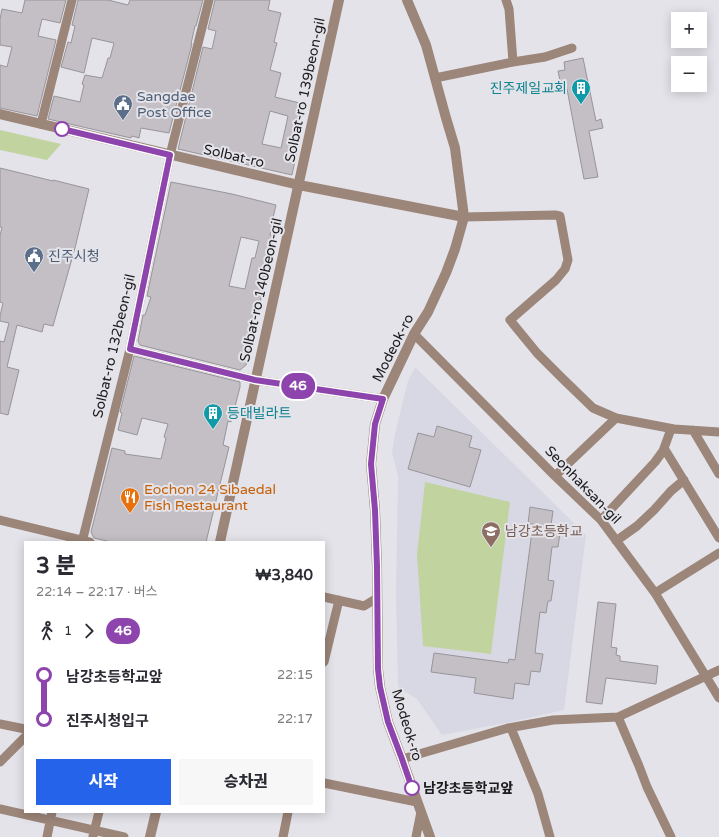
<!DOCTYPE html>
<html lang="ko">
<meta charset="utf-8">
<style>
:root{--surface:#fff;--page:#f7f7f7;--text:#2b2b33;--muted:#7c7c81;--accent:#2563eb}
body{margin:0;font-family:"Varela Round","Noto Sans KR",sans-serif;background:var(--page);color:var(--text);height:100vh;display:flex;flex-direction:column;font-size:15px;white-space:nowrap}
*{box-sizing:border-box;margin:0}
p{font-size:13px;color:var(--muted)}
.icon{flex:none;width:22px;height:22px;fill:none;stroke:currentColor;stroke-width:2;stroke-linecap:round;stroke-linejoin:round}
.map{position:relative;flex:1;overflow:hidden}
.sheet{position:absolute;left:24px;top:541px;width:301px;height:272px;display:flex;flex-direction:column;background:var(--surface);border-radius:0px;box-shadow:0 2px 10px #0003}
.sheet>*{flex:none}
.badge{padding:0 8px;border-radius:13px;font-size:14px;line-height:26px}
.buttons{position:absolute;left:671px;top:12px;display:grid;gap:8px}
.buttons a{display:grid;place-items:center;width:36px;height:36px;border-radius:0px;background:var(--surface);box-shadow:0 2px 10px #0003;font-size:20px}
.map>.badge{position:absolute;translate:-50% -50%;box-shadow:0 0 0 2px #fff}
.legs{display:flex;align-items:center;gap:6px;height:44px;padding:0 12px;font-size:13px}
.legs p{margin-inline-start:auto}
.head{display:flex;align-items:center;justify-content:space-between;height:68px;padding:0 12px}
h1{font-size:22px;font-weight:800;line-height:30px}
.primary-button{display:flex;gap:8px;margin-top:auto;padding:8px 12px}
.primary-button a{flex:1;height:46px;border-radius:0px;background:var(--accent);color:#fff;font-size:16px;font-weight:800;line-height:46px;text-align:center}
.primary-button a+a{background:var(--page);color:var(--text)}
ul{padding:0 12px;list-style:none}
li{display:flex;align-items:center;gap:14px;height:44px;font-size:15px}
li i{display:grid;place-items:center;width:6px;height:100%;margin:0 5px;background:currentColor}
li i::after{content:'';width:10px;height:10px;margin:-5px;border:3px solid;border-radius:50%;background:var(--surface)}
li p{margin-inline-start:auto}
li:first-child i{background:linear-gradient(#0000 50%,currentColor 0)}
li:last-child i{background:linear-gradient(currentColor 50%,#0000 0)}
.map>svg:first-child{display:block}
</style>
<div class="map">
<svg width="719" height="837" viewBox="0 0 719 837">
<rect width="100%" height="100%" fill="#e3e3e9"/>
<path fill="#d8d8e5" d="M415 367 586 535 564 710 506 723 442 735 417 699 398 687 396 594 398 476 392 453 395 434 408 381Z"/>
<path fill="#c1d4a0" d="M0 130 61 144 47 160 0 150Z
M425 482 510 502 491 654 423 646 417 554Z"/>
<path fill="#c3bfc4" stroke="#98959a" fill-rule="evenodd" d="M25 0H66L60 23 42 19 38 36 56 40 37 116 0 108V65L7 67 12 47 0 45V19L2 9 22 13Z
M78 0H108L128 5 130 0H203L196 26H195L191 44H192L169 133 141 128 139 138 132 136 131 138 48 119 54 96 80 102 84 85 82 84 85 75 102 78 106 65 108 58H110L114 43 92 38 84 73 61 67 68 42 71 43 75 26 72 25Z
M215 0H270L268 10 281 13 274 42 277 43 270 70 281 73 275 97 304 104 299 126 302 127 292 175 178 149 203 47 212 49 216 31 208 29ZM270 111 288 116 281 148 262 144Z
M583 58 596 121 601 119 603 128 589 131 598 177 584 179 567 89 562 90 558 71 565 70 564 62Z
M0 168 53 181V180L89 189 75 248 53 326 44 324 42 332 17 325 7 367 19 370 8 415 0 413V341L4 342 9 323 0 321V316L3 303 0 302V236L2 227H0Z
M171 182 232 194 276 205 272 222 273 223 270 235 272 236 269 248 273 249 247 357H248L246 365 240 370 140 345 138 341 143 315H145L151 297 147 296ZM241 237 259 241 255 258H252L245 289 229 286Z
M134 356 240 382V387L231 422 228 421 223 445 229 447 206 542H111L94 538 91 532 112 448 125 451V454L161 459 166 438 164 437 168 424 142 418 137 435 118 430 122 413 120 412Z
M437 426 472 436 469 447 481 450 470 487 408 469 418 433 434 437Z
M530 507 553 511 551 525 561 526 558 547H552L548 580 554 581 551 601H548L546 613 540 612 535 653 543 654 540 672 531 671 529 685 515 683 513 699 474 693 476 678 431 672 434 653 508 663 509 659 515 660 533 524H528Z
M598 602 616 604 611 647 617 648 616 655 620 656V661L658 666 656 684 606 678 602 704 586 702Z"/>
<g fill="none" stroke-linecap="round" stroke-linejoin="round">
<path stroke="#9c8579" stroke-width="9" d="M506 0 509 9 513 62 545 57 572 48
M435 78 513 62
M41 124 72 0
M464 217 555 215 560 216 568 260 565 269 556 280 510 320 537 353 562 378 593 408 616 418
M414 334 555 476 601 520 655 593 719 698
M130 349 255 380 383 399
M693 430 719 474
M664 448 719 538
M555 476 616 418 674 429 719 432
M0 520 90 542
M601 520 655 462 663 451 671 429
M616 541 637 526 654 510 671 491 684 480
M82 542 130 349 170 155 209 0
M655 593 719 553
M324 597 364 606 377 598
M324 662 339 600
M618 717 639 766 647 787 671 837
M0 724 25 729
M511 728 538 794 550 837
M402 759 508 728 553 720 618 717 719 670
M0 762 25 737
M324 783 417 802
M0 809 124 837
M93 836 99 812
M47 837 52 812
M283 837 288 812
M416 837 421 812"/>
<path stroke="#9c8579" stroke-width="10" d="M407 0 426 45 446 118 455 148 464 217 455 249 446 273 428 312 414 334 383 399 375 424 371 464 375 510 377 567 378 669 380 687 388 722 402 759 430 837
M0 114 299 185 464 217
M220 542C259 361 300 181 339 0
M150 837 156 812"/>
</g>
<g fill="none" stroke-linecap="round" stroke-linejoin="round">
<defs>
<path id="line-1" d="M62 129 170 155 130 349 255 380 383 399 375 424 371 464 375 510 377 567 378 669 380 687 388 722 402 759 412 788"/>
</defs>
<use href="#line-1" stroke="#fff" stroke-width="9"/>
<use href="#line-1" stroke="#8e44ad" stroke-width="6"/>
</g>
<defs>
<symbol id="building-pin" viewBox="-11 -11 22 30"><path d="M0 17L-7.5 6A9.5 9.5 0 1 1 7.5 6Z" fill="#0f9aa8" stroke="#e3e3e9"/><path d="M-4-6H4V6H1V3H-1V6H-4ZM-2.5-4.3h1.7v1.8h-1.7ZM.8-4.3h1.7v1.8H.8ZM-2.5-1h1.7V.8h-1.7ZM.8-1h1.7V.8H.8Z" fill="#fff"/></symbol>
<symbol id="civic-pin" viewBox="-11 -11 22 30"><path d="M0 17L-7.5 6A9.5 9.5 0 1 1 7.5 6Z" fill="#5c6f8a" stroke="#e3e3e9"/><path d="M-.6-6.5H3V-4.5H.6V-3L4-1V1h2V6H-6V1h2V-1L-.6-3ZM-1.2 2.5V6h2.4V2.5Z" fill="#fff"/></symbol>
<symbol id="restaurant-pin" viewBox="-11 -11 22 30"><path d="M0 17L-7.5 6A9.5 9.5 0 1 1 7.5 6Z" fill="#e8710a" stroke="#e3e3e9"/><path d="M-5-6h1v4h1v-4h1v4h1v-4h1v5L-1.5 .5V6h-2V.5L-5-1ZM5-6V6H3V1.5H1.5Q1.5-4 5-6Z" fill="#fff"/></symbol>
<symbol id="school-pin" viewBox="-11 -11 22 30"><path d="M0 17L-7.5 6A9.5 9.5 0 1 1 7.5 6Z" fill="#8d6e63" stroke="#e3e3e9"/><path d="M0-5L7-2L0 1L-7-2ZM-4 1L0 2.5L4 1V4Q0 6-4 4Z" fill="#fff"/></symbol>
</defs>
<g fill-rule="evenodd">
<use href="#building-pin" x="570" y="77" width="22" height="30"/>
<use href="#civic-pin" x="112" y="93" width="22" height="30"/>
<use href="#civic-pin" x="23" y="245" width="22" height="30"/>
<use href="#building-pin" x="202" y="402" width="22" height="30"/>
<use href="#restaurant-pin" x="119" y="486" width="22" height="30"/>
<use href="#school-pin" x="480" y="520" width="22" height="30"/>
</g>
<g fill="#fff" stroke="#8e44ad" stroke-width="2">
<circle cx="62" cy="129" r="7"/>
<circle cx="412" cy="788" r="7"/>
</g>
<g text-anchor="middle" dominant-baseline="central" stroke-width="4" stroke-linejoin="round" paint-order="stroke">
<g font-size="14" fill="#0d838f" stroke="#e3e3e9" text-anchor="end">
<text x="567" y="88">진주제일교회</text>
<text x="227" y="413" text-anchor="start">등대빌라트</text>
</g>
<g font-size="14" fill="#1b1b1d" stroke="#e3e3e9">
<text transform="translate(305 90) rotate(-78)">Solbat-ro 139beon-gil</text>
<text transform="translate(234 156) rotate(13)">Solbat-ro</text>
<text transform="translate(261 290) rotate(-77)">Solbat-ro 140beon-gil</text>
<text transform="translate(114 346) rotate(-77)">Solbat-ro 132beon-gil</text>
<text transform="translate(393 348) rotate(-63)">Modeok-ro</text>
<text transform="translate(583 485) rotate(46)">Seonhaksan-gil</text>
<text transform="translate(407 725) rotate(73)">Modeok-ro</text>
</g>
<g font-size="14" fill="#4e5e75" stroke="#e3e3e9" text-anchor="start">
<text x="137" y="96">Sangdae<tspan x="137" dy="16">Post Office</tspan></text>
<text x="48" y="256">진주시청</text>
</g>
<g font-size="14" fill="#c56008" stroke="#e3e3e9" text-anchor="start">
<text x="144" y="489">Eochon 24 Sibaedal<tspan x="144" dy="16">Fish Restaurant</tspan></text>
</g>
<g font-size="14" fill="#785e54" stroke="#e3e3e9" text-anchor="start">
<text x="505" y="531">남강초등학교</text>
</g>
<g font-size="14" font-weight="bold" fill="#1b1b1d" stroke="#e3e3e9" text-anchor="start">
<text x="423" y="788">남강초등학교앞</text>
</g>
</g>
</svg>
<div class="buttons">
<a>+</a>
<a>−</a>
</div>
<b class="badge" style="left:298px;top:386px;background:#8e44ad;color:#fff">46</b>
<section class="sheet">
<div class="head"><div><h1>3 분</h1><p>22:14 – 22:17 · 버스</p></div><b>₩3,840</b></div>
<div class="legs"><svg class="icon" aria-label="walk" viewBox="0 0 24 24"><circle cx="13" cy="4" r="2"/><path d="M13 8l-2 6 4 7M11 14l-3 7M7 12l3-4h3l4 4"/></svg>1<svg class="icon" aria-label="forward" viewBox="0 0 24 24"><path d="M9 5l7 7-7 7"/></svg><b class="badge" style="background:#8e44ad;color:#fff">46</b></div>
<ul>
<li><i style="color:#8e44ad"></i><b>남강초등학교앞</b><p>22:15</p></li>
<li><i style="color:#8e44ad"></i><b>진주시청입구</b><p>22:17</p></li>
</ul>
<div class="primary-button"><a>시작</a><a>승차권</a></div>
</section>
</div>
